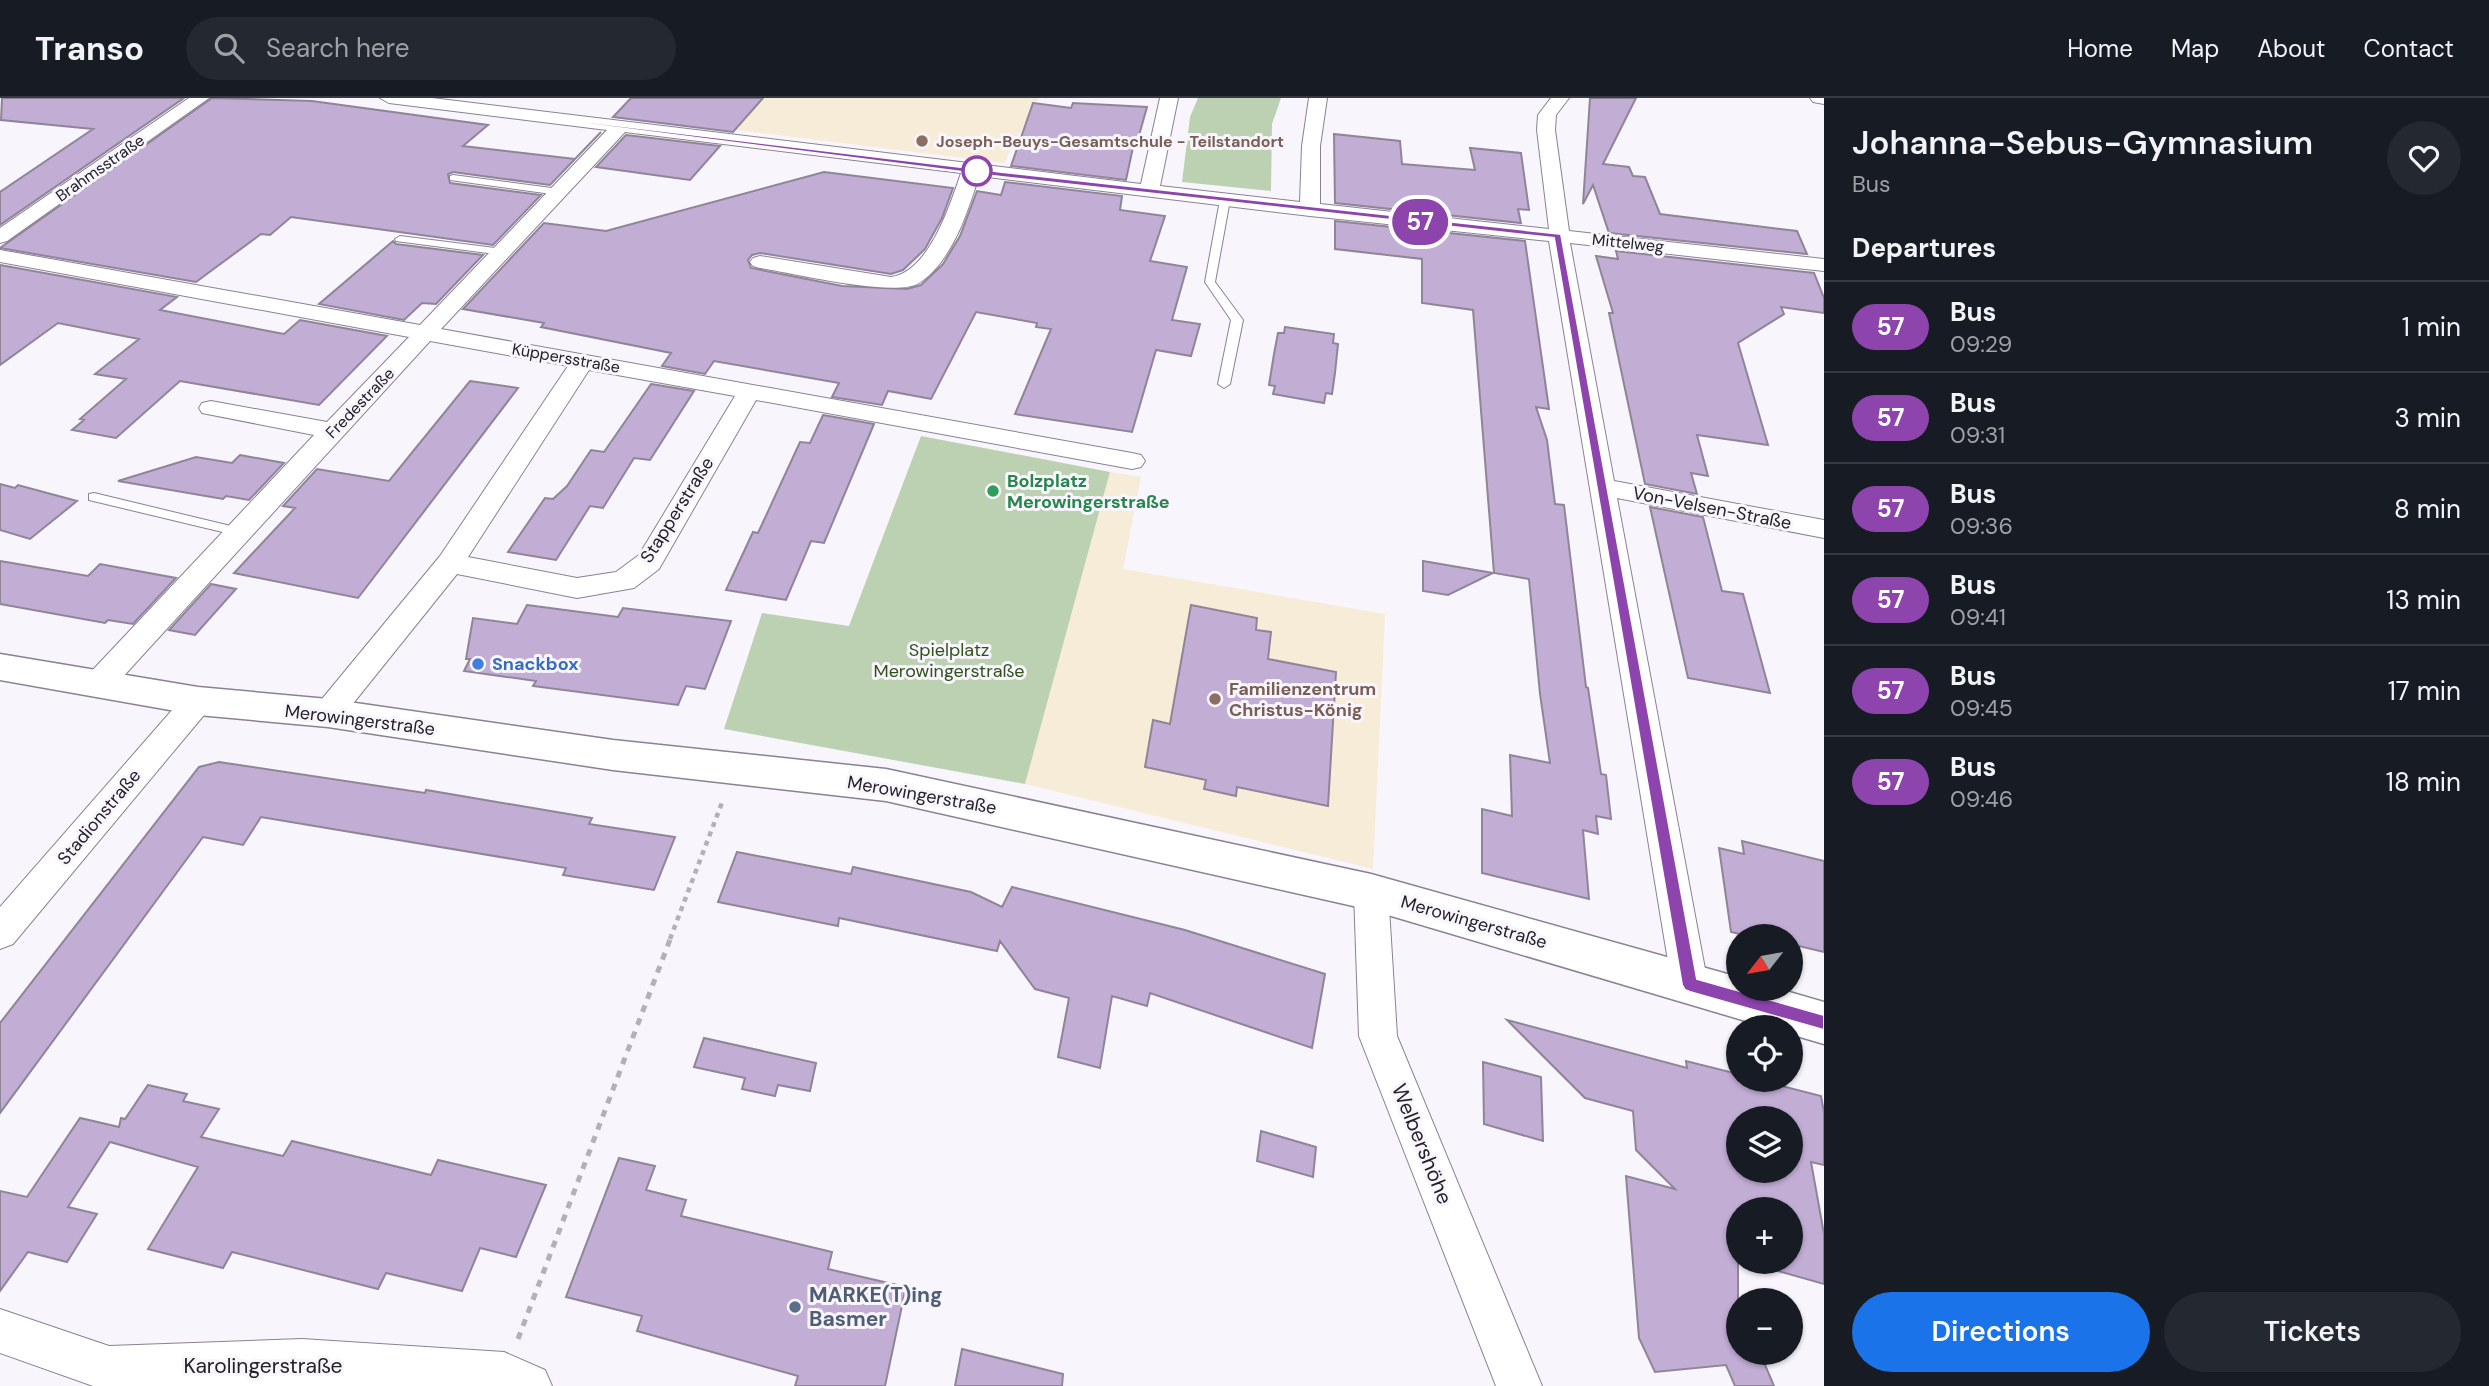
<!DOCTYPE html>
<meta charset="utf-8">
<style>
:root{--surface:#171b24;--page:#242831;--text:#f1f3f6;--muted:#9ea1a6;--line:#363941;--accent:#1a73e8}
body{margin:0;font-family:"DM Sans",sans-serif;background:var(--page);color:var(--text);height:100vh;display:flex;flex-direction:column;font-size:26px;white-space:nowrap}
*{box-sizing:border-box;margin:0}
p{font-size:23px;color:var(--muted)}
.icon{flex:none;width:38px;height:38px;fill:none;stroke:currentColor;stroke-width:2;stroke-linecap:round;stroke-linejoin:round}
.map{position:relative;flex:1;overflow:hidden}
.drawer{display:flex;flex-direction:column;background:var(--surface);width:665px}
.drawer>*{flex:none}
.badge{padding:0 14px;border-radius:23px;font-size:24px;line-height:46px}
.needle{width:46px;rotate:239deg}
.controls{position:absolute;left:1726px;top:826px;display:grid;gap:14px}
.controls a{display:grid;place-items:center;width:77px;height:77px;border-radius:50%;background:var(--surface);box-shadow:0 2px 5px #0004;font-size:35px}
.map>.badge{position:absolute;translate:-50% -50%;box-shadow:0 0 0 4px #fff}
h2{padding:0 28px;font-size:26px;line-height:63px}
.round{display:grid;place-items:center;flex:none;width:74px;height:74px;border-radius:37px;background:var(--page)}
.overview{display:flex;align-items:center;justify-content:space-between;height:119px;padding:0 28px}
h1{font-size:33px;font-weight:600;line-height:52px}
.button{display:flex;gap:14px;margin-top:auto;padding:14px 28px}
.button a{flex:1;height:80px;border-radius:42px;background:var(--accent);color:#fff;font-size:28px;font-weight:600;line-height:80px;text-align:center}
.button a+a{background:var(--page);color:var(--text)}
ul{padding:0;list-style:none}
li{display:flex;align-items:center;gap:21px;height:91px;padding:0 28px;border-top:2px solid var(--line)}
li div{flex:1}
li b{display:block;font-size:26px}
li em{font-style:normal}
li .badge{min-width:77px;font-weight:700;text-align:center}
header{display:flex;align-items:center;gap:42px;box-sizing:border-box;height:98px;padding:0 35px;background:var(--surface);border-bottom:2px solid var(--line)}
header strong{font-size:33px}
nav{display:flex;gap:38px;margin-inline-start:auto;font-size:24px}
.search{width:490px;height:63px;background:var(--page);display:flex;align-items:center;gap:18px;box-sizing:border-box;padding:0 24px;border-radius:38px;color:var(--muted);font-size:26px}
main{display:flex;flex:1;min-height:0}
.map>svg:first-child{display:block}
</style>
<header>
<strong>Transo</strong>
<div class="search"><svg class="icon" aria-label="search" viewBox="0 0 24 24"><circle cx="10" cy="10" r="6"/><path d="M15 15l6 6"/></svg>Search here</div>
<nav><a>Home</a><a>Map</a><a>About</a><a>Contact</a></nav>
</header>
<main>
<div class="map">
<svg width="1824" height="1288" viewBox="0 0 1824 1288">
<rect width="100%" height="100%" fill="#f9f5fd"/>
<path fill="#f7ecd7" d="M675 0H1038L1004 65 653 22Z
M1110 374 1141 379 1123 471 1385 516 1373 771 1025 686Z"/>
<path fill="#bcd1b1" d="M1198 0H1281L1272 26 1271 93 1182 84 1190 19Z
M921 338 1110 374 1025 686 724 631 762 515 849 528Z"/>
<path fill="#c2add5" stroke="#8f8599" stroke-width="2" fill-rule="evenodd" d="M2 0H184L0 127V94L93 31 1 22Z
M212 0 312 3 488 27 463 48 575 61 601 34 550 87 453 74 448 76 450 85 541 97 493 147 291 119 270 137 261 136 196 184 0 150Z
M631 0H763L733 34 613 19Z
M1590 0H1636L1603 66 1629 69 1633 78 1645 79 1660 116 1797 133 1807 156 1609 135 1593 87 1583 106Z
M1033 5 1071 10 1073 5 1147 9 1138 41 1135 40 1126 82 1011 68Z
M1334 36 1400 43 1402 66 1475 72 1470 50 1521 55 1529 112 1518 111 1521 125 1335 105Z
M626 37 720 48 690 82 596 69Z
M824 74 953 90 942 120 925 151 903 172 891 176 760 155 752 157 748 162 751 170 842 188 907 191 921 187 943 166 960 138 977 93 1001 97 1005 84 1122 98 1120 112 1165 118 1150 163 1187 169 1172 222 1200 226 1191 258 1156 252 1132 334 1015 316 1051 231 1036 229 1037 225 976 214 931 301 888 293 882 307 832 299 839 285 714 263 705 276 662 268 671 255 541 229 544 225 463 211 544 125 606 133Z
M1335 123 1525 143 1549 311 1536 309 1547 342 1555 406 1564 407 1586 589 1588 590 1601 676 1606 677 1611 721 1596 718 1598 736 1583 732 1589 801 1482 775V711L1512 718 1510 657 1550 665 1540 596 1529 481 1494 475 1473 212 1422 205V161L1335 151Z
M393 143 396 146 483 157 436 206 422 205 404 222 319 206Z
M1616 153 1814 175 1824 200V215L1781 209 1784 216 1738 245 1768 347 1697 337 1708 378 1691 375 1697 396 1645 386 1609 215H1613L1596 158 1618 161Z
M0 167 177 199 160 212 284 236 300 222 387 238 319 307 180 283 116 340 72 332 84 322 80 321 126 281 95 276 139 241 58 225 0 267Z
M1285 229 1334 236 1333 245 1338 246 1335 275 1332 296 1326 295 1324 305 1273 296 1275 288 1269 287 1274 256 1278 235H1284Z
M470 283 518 290 358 500 234 475 295 410 283 408 317 371 389 383Z
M651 286 694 293 650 362 634 360 603 410 590 408 556 462 508 454 545 400 553 401 567 388 591 352 604 354Z
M823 317 874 326 824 445 811 443 786 502 726 492 753 434 758 435 800 344 810 345Z
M240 357 284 365 249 402 226 398 223 401 118 383 196 359 232 365Z
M0 386 15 390 18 387 77 403 30 441 0 432Z
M1650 409 1703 419 1722 493 1743 496 1770 595 1688 580Z
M0 463 88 478 100 466 176 480 133 526 108 522 105 525 0 506Z
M1423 463 1493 475 1448 497 1423 493Z
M211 486 236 491 195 537 169 532Z
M527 507 618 519 623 510 731 523 705 591 686 588 678 607 533 588 536 583 464 573 470 561H466L473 520 517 526Z
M1191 507 1257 520 1256 532 1271 534 1268 561 1336 574 1328 708 1237 689 1236 698 1204 691 1206 682 1145 669 1153 622 1170 626Z
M219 664 425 695 426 692 592 720 589 726 675 739 654 792 563 777 566 770 261 719 243 747 203 739 0 1015V925L199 669Z
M1742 743 1824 763V854L1790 846V838H1748L1731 834 1719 750 1744 756Z
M737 754 851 776 853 769 971 794 1002 809 1012 789 1185 832 1325 876 1312 950 1150 895 1147 908 1112 898 1100 970 1058 959 1069 900 1035 891 1000 843 997 853 839 820 838 828 718 804Z
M1507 922 1687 970 1686 963 1738 976V982H1758L1821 998 1824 1014V1067L1811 1064 1824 1136V1186L1746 1164H1790V1111H1738V1255H1760L1774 1288H1735L1726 1267 1655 1274 1639 1240 1626 1078 1675 1091 1636 1052 1633 1013 1585 1000ZM1738 1020H1790V1073H1738Z
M704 940 816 965 810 993 778 987 775 998 742 991 745 980 694 969Z
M1483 964 1541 979 1543 1043 1484 1026Z
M148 987 187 996 183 1003 219 1011 201 1039 283 1058 292 1043 431 1077 438 1062 546 1087 516 1159 480 1150 462 1193 386 1175 378 1191 232 1154 223 1170 148 1151 198 1069 110 1044 68 1109 97 1116 67 1164 28 1154 0 1193V1093L27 1099 80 1020 119 1029 121 1020 125 1021Z
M1261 1033 1316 1049 1313 1079 1257 1063Z
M619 1060 655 1068 646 1092 686 1102 681 1118 832 1154 828 1171 906 1189 885 1288H795L798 1278 637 1233 642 1218 566 1199Z
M962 1251 1063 1276 1062 1288H955Z"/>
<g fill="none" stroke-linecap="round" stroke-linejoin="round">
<defs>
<path id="lane" d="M453 77 559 91 564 94 559 97 450 82V78Z
M1225 99 1230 102 1215 184 1243 222 1230 286 1224 290 1218 286 1231 222 1205 184 1220 102Z
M400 138 503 151 508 154 503 157 396 143 395 141Z
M94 395 235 429 242 433 235 437 89 402V396Z"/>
<path id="street" d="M189 0H209L7 143 0 145V130Z
M380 0H432L1141 86 1160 0H1178L1160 88 1300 104 1302 48 1309 0H1327L1320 48V106L1549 131 1537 32 1538 17 1551 0H1569L1556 17 1555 32 1569 133 1824 161V173L1570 145 1614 383 1824 422V440L1617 400 1708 887 1703 899 1690 904 1677 899 1672 887 1549 143 1310 118 979 78C968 113 952 164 919 185 895 200 792 175 760 170L753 168 750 164 753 160 760 158 891 179C929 174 950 107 961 75L625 34 441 231 1132 355 1141 357 1145 363 1141 369 1132 371 756 302 659 471 634 490 577 500 457 476 339 623 328 627 317 623 313 615 317 607 440 458 568 268 430 243 110 593 99 596 88 593 84 585 88 577 314 337 202 315 199 310 202 305 211 303 327 324 409 239 0 164V152L420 227 607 32 389 5ZM589 272 735 298 639 457 616 474 577 480 468 459Z
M1810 0H1824V6L1813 4Z
M198 591 209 595 213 603 209 611 13 846 0 851V809L187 595Z
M1371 779 1383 783 1388 794 1397 938 1542 1288H1496L1359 938 1354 794 1359 783Z
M0 1211 109 1248 302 1241 504 1254 545 1272 552 1288H93L0 1255Z"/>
<path id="secondary" d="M0 556 198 589 328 601 613 642 886 671 1371 776 1738 879V891H1779L1824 904V946L1790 936V929H1766L1371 812 886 703 613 672 328 629 198 617 0 582Z"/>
</defs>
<use href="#lane" stroke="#8b8194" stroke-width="2"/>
<use href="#street" stroke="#8b8194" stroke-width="2"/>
<use href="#secondary" stroke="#8b8194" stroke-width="3"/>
<path stroke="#b4b0b8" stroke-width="4.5" stroke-dasharray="5 5" stroke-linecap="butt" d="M670 841 723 702"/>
<path stroke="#b4b0b8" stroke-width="5" stroke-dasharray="7 7" stroke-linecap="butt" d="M518 1241 671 839"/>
<use href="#lane" fill="#fff" fill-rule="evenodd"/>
<use href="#street" fill="#fff" fill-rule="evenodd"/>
<use href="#secondary" fill="#fff" fill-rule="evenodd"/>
</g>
<path fill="#8e44ad" stroke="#fff" stroke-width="2" d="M385 0H389L1002 74 1561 136 1697 881 1824 917V932L1690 894 1685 892 1682 887 1554 140 1002 79Z"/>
<g fill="#8d6e63" stroke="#f9f5fd" stroke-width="2.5">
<circle cx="922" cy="43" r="7"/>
<circle cx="1215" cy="601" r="7"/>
</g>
<circle fill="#fff" stroke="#8e44ad" stroke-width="3.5" cx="977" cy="73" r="14"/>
<circle fill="#2e9e5b" stroke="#f9f5fd" stroke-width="2.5" cx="993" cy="393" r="7"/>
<circle fill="#3f7fe0" stroke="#f9f5fd" stroke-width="2.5" cx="478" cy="566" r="7"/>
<circle fill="#5c6f8a" stroke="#f9f5fd" stroke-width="2.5" cx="795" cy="1209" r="7"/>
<g text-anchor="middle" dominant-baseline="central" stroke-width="6" stroke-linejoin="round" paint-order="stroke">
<g font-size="16" font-weight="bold" fill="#785e54" stroke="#f9f5fd" text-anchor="start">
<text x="936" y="43">Joseph-Beuys-Gesamtschule - Teilstandort</text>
</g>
<g font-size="16" fill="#242028" stroke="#f9f5fd">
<text transform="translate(100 70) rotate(-35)">Brahmsstraße</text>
<text transform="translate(1628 145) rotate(6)">Mittelweg</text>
<text transform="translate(566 260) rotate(10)">Küppersstraße</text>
<text transform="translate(360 305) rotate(-46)">Fredestraße</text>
</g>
<g font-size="18" font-weight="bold" fill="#27864d" stroke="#f9f5fd" text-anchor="start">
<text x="1007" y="383">Bolzplatz<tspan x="1007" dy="21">Merowingerstraße</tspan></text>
</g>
<g font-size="18" fill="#242028" stroke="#f9f5fd">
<text transform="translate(1712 410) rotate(11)">Von-Velsen-Straße</text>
<text transform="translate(677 412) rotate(-58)">Stapperstraße</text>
<text transform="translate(360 622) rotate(7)">Merowingerstraße</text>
<text transform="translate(922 697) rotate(10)">Merowingerstraße</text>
<text transform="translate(99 719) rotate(-50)">Stadionstraße</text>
<text transform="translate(1474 824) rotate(16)">Merowingerstraße</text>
</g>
<g font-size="18" fill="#30511a" stroke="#f9f5fd">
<text x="949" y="552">Spielplatz<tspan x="949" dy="21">Merowingerstraße</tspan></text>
</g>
<g font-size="18" font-weight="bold" fill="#366cbe" stroke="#f9f5fd" text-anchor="start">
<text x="492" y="566">Snackbox</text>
</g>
<g font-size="18" font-weight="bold" fill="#785e54" stroke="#f9f5fd" text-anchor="start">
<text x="1229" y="591">Familienzentrum<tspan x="1229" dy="21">Christus-König</tspan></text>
</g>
<g font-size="21" fill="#242028" stroke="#f9f5fd">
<text transform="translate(1422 1046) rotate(68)">Welbershöhe</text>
<text x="263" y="1268">Karolingerstraße</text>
</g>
<g font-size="21" font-weight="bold" fill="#4e5e75" stroke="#f9f5fd" text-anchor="start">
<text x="809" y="1197">MARKE(T)ing<tspan x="809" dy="24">Basmer</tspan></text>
</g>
</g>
</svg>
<div class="controls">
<a><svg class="needle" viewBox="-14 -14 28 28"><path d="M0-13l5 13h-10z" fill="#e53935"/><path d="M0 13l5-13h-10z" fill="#9ea1a6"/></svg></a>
<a><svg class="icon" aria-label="locate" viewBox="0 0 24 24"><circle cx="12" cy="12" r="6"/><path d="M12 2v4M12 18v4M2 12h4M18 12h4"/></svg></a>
<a><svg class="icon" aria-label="layers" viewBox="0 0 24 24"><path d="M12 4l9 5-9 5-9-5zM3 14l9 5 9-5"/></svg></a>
<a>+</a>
<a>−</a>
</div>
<b class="badge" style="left:1420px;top:124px;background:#8e44ad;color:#fff">57</b>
</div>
<section class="drawer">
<div class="overview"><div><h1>Johanna-Sebus-Gymnasium</h1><p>Bus</p></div><a class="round"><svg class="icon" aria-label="heart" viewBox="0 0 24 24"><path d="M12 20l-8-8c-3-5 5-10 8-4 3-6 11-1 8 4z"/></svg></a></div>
<h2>Departures</h2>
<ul>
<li><span class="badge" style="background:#8e44ad;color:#fff">57</span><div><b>Bus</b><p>09:29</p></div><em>1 min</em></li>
<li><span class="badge" style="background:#8e44ad;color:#fff">57</span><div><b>Bus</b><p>09:31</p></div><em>3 min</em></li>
<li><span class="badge" style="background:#8e44ad;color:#fff">57</span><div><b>Bus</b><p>09:36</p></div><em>8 min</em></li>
<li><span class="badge" style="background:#8e44ad;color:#fff">57</span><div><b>Bus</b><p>09:41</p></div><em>13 min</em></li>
<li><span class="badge" style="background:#8e44ad;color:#fff">57</span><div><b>Bus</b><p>09:45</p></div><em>17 min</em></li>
<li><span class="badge" style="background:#8e44ad;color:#fff">57</span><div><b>Bus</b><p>09:46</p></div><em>18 min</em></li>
</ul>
<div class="button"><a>Directions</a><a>Tickets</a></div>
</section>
</main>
